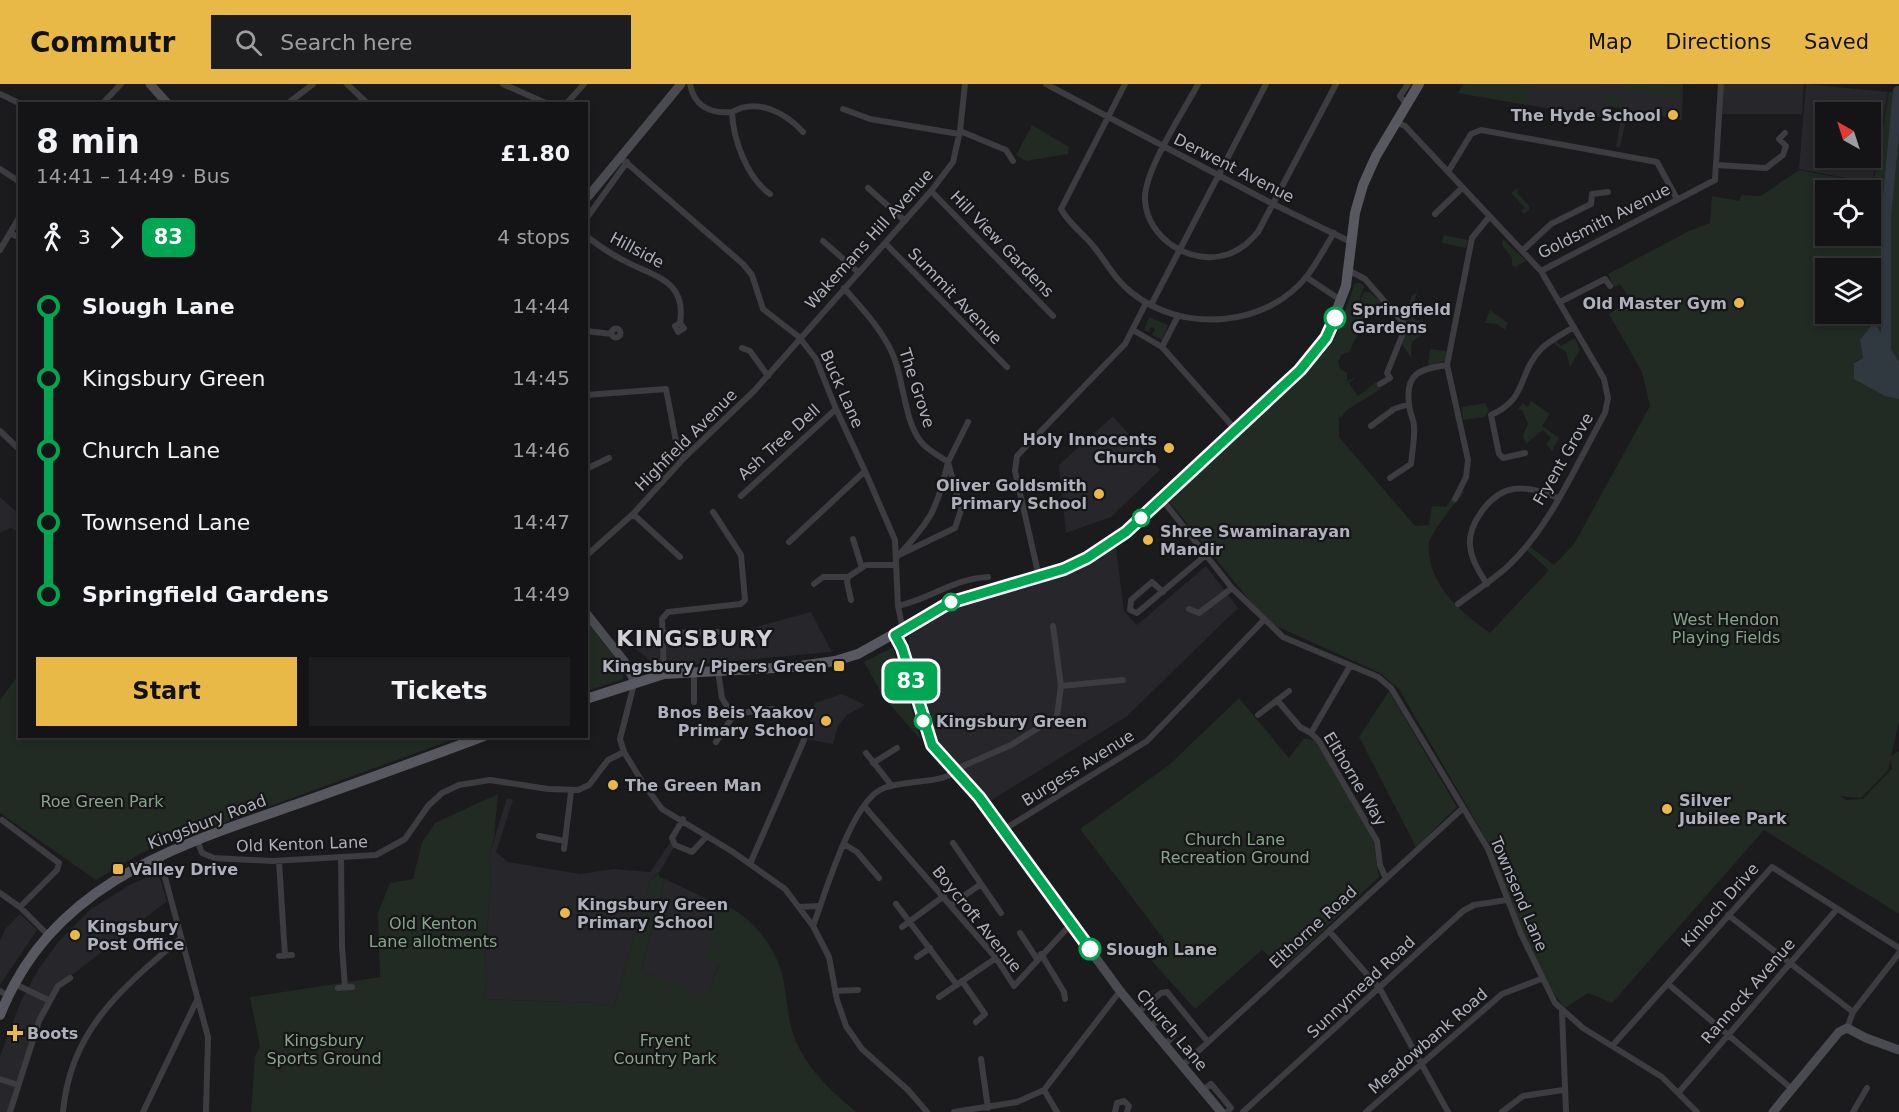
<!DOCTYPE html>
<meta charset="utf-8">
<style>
:root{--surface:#141416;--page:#1d1d1f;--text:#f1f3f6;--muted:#9d9ea1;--line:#333335;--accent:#e8b947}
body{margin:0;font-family:"DejaVu Sans",sans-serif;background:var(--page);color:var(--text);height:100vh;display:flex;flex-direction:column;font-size:22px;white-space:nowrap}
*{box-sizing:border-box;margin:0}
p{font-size:20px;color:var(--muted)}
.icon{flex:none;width:33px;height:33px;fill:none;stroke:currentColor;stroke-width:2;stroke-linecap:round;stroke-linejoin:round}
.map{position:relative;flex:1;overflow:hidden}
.details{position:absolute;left:18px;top:18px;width:570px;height:636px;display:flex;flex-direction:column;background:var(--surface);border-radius:0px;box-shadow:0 3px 9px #0003,0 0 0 2px var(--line)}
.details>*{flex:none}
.badge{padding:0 12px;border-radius:9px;font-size:21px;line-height:39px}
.needle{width:39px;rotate:321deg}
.tools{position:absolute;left:1815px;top:18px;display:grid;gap:12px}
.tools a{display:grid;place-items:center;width:66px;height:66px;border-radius:0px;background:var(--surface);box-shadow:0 3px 9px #0003,0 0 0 2px var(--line);font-size:30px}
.map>.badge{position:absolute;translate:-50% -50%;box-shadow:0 0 0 3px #fff}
.legs{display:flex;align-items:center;gap:9px;height:66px;padding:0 18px;font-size:20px}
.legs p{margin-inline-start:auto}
.head{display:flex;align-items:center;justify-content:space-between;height:102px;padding:0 18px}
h1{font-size:33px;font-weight:600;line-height:45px}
.action{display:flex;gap:12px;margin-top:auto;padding:12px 18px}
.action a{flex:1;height:69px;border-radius:0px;background:var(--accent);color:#111;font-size:24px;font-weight:600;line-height:69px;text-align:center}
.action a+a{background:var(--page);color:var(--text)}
ul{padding:0 18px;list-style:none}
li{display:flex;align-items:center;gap:21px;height:72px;font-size:22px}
li i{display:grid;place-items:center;width:9px;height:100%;margin:0 8px;background:currentColor}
li i::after{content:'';width:15px;height:15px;margin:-8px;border:4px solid;border-radius:50%;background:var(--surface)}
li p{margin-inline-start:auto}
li:first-child i{background:linear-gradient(#0000 50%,currentColor 0)}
li:last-child i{background:linear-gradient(currentColor 50%,#0000 0)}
header{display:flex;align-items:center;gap:36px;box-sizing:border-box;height:84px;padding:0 30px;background:var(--accent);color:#111}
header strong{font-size:28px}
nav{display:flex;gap:33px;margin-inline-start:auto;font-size:21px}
.search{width:420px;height:54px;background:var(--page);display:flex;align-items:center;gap:15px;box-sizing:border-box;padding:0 21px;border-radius:0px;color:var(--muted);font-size:22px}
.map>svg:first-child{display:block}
</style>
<header>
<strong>Commutr</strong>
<div class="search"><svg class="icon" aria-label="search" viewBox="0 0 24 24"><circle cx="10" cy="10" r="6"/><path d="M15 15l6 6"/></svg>Search here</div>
<nav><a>Map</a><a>Directions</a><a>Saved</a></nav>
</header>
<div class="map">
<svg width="1899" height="1028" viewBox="0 0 1899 1028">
<rect width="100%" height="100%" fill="#1b1a1d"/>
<path fill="#27262a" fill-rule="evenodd" d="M1463 0H1683L1682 36 1628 26 1620 63H1616L1622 28 1620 24 1608 22 1604 34 1458 9Z
M1721 0H1804L1802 30H1720Z
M1806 0 1888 8 1872 99 1799 85ZM1826 28H1870V74H1826Z
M1113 332 1160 386 1111 433 1066 449 1059 381Z
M0 413 19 430V449L11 444 0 449Z
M1116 464 1124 527 1137 541 1206 482 1238 524 1126 633 987 719 945 673 932 646 912 584 908 553 942 530 961 521 1036 501Z
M811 528 832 568 689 581H656L629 560 641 547 723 552Z
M842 610 865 621 847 631 838 642 833 660 805 655 815 619Z
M507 714 513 716 496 768 508 778 580 790 613 785 650 788 672 756 677 758 660 787 650 796 614 923 595 919 483 915 487 897 485 877 491 791 489 772Z
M158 788 167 817 63 898 47 919 12 1028H0V972L21 917 39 884 60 856 91 825 128 802Z
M665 795 720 821 707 850 714 853 719 880 706 914 641 887Z
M20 830 37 846 0 901V857L5 845Z"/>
<path fill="#222a24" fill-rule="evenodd" d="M1463 0H1526L1528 21 1458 9Z
M1628 0H1681L1680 16 1627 6Z
M1609 8 1621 16 1623 23 1603 18Z
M1889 8 1899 9V278L1873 239 1860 256 1863 274 1854 278V295L1899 315V638L1891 672 1899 667V830L1764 746 1612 919 1588 909 1565 924 1546 899 1509 817 1490 762 1399 605 1380 589 1267 538 1168 416 1323 270 1336 252 1355 199H1360L1364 202 1356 227 1364 208H1370L1382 219 1365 224 1361 244 1349 268 1342 270 1338 278 1340 285 1347 289V297L1356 293 1349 299 1358 312 1376 298 1381 305 1347 326 1340 335 1339 331V353L1415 442 1429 441 1432 422 1446 423 1451 415 1463 405 1464 409C1451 423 1438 440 1429 457 1428 460 1429 467 1429 470 1433 506 1464 530 1490 549L1549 486 1524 464 1528 461 1554 481 1574 460 1650 322 1642 288 1609 230 1630 216 1620 200 1614 203 1608 190 1689 147 1710 139 1712 112 1739 117 1742 111 1761 112 1799 86 1873 100ZM1826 106H1870V152H1826ZM1826 184H1870V230H1826ZM1891 675 1892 685 1863 715 1846 716 1840 712 1861 714 1888 686Z
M1032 41 1069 63 1068 70 1026 77 1016 71Z
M1518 104 1517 109 1529 122V126L1524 130 1521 127 1525 124 1511 109Z
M1444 151 1468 156 1466 164 1442 159Z
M1503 155 1526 177 1515 183 1512 181V174L1502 161Z
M1417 208 1415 216 1417 221 1413 220 1411 230 1416 236 1424 237 1413 241 1417 249 1425 245 1427 247 1412 258 1411 274 1402 260 1409 241 1398 228 1401 225 1406 230 1412 211Z
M1490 226 1508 239 1505 246 1497 240 1485 239Z
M1149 233 1168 241 1162 256 1152 251 1155 245 1151 243 1149 248 1144 246Z
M1575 254 1580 266 1570 283 1566 268 1553 259 1556 257 1561 262Z
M1430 265 1446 267 1445 277 1428 282Z
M1531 317 1550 330 1542 342 1559 354 1552 367 1546 360 1551 354 1543 346 1526 360 1523 351 1528 340 1522 326 1518 325 1523 319 1528 323Z
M1485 319 1489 327 1484 333 1463 336 1462 323Z
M586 537 624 585 623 595 587 607Z
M893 563 921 656 884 614 864 578Z
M19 590 20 652 460 653 141 769 96 796 0 729V616Z
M1389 607 1457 723 1416 763 1359 653Z
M1239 614 1289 674 1304 654 1316 657 1373 756 1379 793 1282 885 1262 866 1195 925 1151 876 1165 857 1080 745 1169 681Z
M498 710 494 754 489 772 491 791 485 877 487 897 483 915 595 919 614 923 648 803 650 796 659 789V793L665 795 641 887 706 913 719 881 705 875 714 854 706 851 720 819C753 832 778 864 784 899 788 921 788 942 798 962 812 990 833 1008 856 1028H251L255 972 260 963 250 913 380 893 378 829 390 799 413 795 422 758 435 739Z"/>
<path fill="#313940" d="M1874 238 1899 278V315L1885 312 1854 295V279L1863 274 1860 256Z"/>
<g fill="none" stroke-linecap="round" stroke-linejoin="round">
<path stroke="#313940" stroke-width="10" d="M1886 270V134L1898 7"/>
<path stroke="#3c3c41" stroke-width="6" d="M347 0 368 20
M503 0 548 20
M690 0C694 22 710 30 732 28 733 55 747 94 770 110
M1046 0 1273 120 1351 158
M1125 0 1061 125C1069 140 1084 150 1094 163 1107 179 1115 196 1132 209 1182 249 1266 244 1307 192 1317 179 1325 163 1334 149
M1198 0C1184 27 1143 88 1145 116 1147 155 1192 183 1229 170 1242 165 1249 158 1258 148L1336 0
M0 10 21 20
M102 20 121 0
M287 20 313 0
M566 20 584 0
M1407 21 1400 12 1408 0
M843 25 870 35 959 50
M732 28C757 14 785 28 803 48
M1396 38 1405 42 1541 187 1715 96 1721 0
M960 47 1006 66 1013 77
M621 74 743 180 752 191 763 225 799 253 816 275 836 325 865 387 895 456 898 522 903 546
M1717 81 1766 84 1783 71 1786 62 1779 55 1785 49
M0 85 20 98
M1448 88 1471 50 1481 46 1657 78 1677 115
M868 104 905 137
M931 107 1053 232
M1435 130 1462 104
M586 135 627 78
M10 149 20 154
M586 152C598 161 610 170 623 176 653 193 687 195 680 239L675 242 678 248 684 244 680 239
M823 157 858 188
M885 159 1007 283
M0 166 20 132
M1522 167 1551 140 1591 120 1592 110 1608 108
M1348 186 1365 195 1406 242 1387 289 1390 294 1380 300
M1306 193 1342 217
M844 204C859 221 876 239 887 259 905 288 902 336 922 359 928 366 939 372 948 378 937 426 931 436 898 472
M1560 218 1605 195 1610 202
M1151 221 1266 0
M611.5 249a4.5 4.5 0 1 1 9 0a4.5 4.5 0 1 1-9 0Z
M1133 246 1162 263 1235 345
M586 247 612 250
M1162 263 1178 232
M742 264 750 267 768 292
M586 311 666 305 678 368 684 374
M1371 342 1394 325 1409 320
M0 347 20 366
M1525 369 1503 374 1499 370 1491 331C1529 314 1517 289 1542 264 1551 256 1564 249 1574 243
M586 385 609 374
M1390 394 1411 380C1412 368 1415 354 1414 343 1414 335 1409 328 1409 320 1405 289 1420 285 1447 281
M741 412 836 325
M1161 414 1232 504 1283 553 1378 593 1391 604 1488 765 1521 850 1555 919 1583 944 1662 993 1697 1028
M1455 415 1466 393 1468 376 1447 281 1472 154 1489 133
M633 430 680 473
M853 455 862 484
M789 458 865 387
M901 470 955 444 961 426 948 378 968 338
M586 472 633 430 684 374 754 307 931 107 953 78 960 47 965 0
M848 493 847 498 851 516
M1039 493 1015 387 1017 372 1125 260 1146 219
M814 500 823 493H848L866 481H894
M1487 500C1479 488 1471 475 1470 461 1469 451 1474 438 1480 430 1501 398 1525 400 1558 414
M1163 508 1152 498 1131 516 1130 526 1137 529 1206 471
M1458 520C1474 508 1491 497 1506 484 1550 444 1576 381 1605 329L1608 314 1604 295 1541 187
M898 522C931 515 952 495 988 493
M1189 525 1199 529 1232 504
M662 549 718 548
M1350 582 1311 649 1319 657 1377 757 1380 781 1386 795
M694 587V618
M664 590 662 535 668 528 741 520 745 516 741 471 713 428
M634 600 620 655 624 668 643 699 662 725 733 768 785 805 813 842 829 873 837 916 846 942 862 965 908 1006 927 1028
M1061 602 1123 596
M1277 616 1300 643 1311 649
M733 630 773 625
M1258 631 1289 607
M716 658 733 632 722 614 718 587
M866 669 892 702
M873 679 897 664
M954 686 1011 661 1057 632 1061 602 1053 542
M864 722 996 874 1014 902 1071 840
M683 735 672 754 675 761 692 768 707 752
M2 736 59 779 57 786 20 823
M1003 746 1147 657 1263 537
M539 752 565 757
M197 756 202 769 214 774 273 777 376 771 405 755 428 722 442 709 459 701 490 696 548 705 578 706 589 701 608 676 624 668
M953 759 1001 829
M844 760 857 768 879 794
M564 765 571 708
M159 771 208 953 206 1028
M341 775 342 862 345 903
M279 777 285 872
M750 780 804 656
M0 809 20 823 48 851
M896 820 957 901
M951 821 981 800
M799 823 818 822
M1728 831 1853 928
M813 842C825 811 852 715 884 704 907 695 934 701 956 688
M902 843 944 812
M1329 847 1380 905 1448 1028
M1020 849 1037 875
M1041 870 1064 908 1065 915
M279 872 292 871
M917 873 930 864
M962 897 985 930 976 938
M15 900 48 916
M1668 900 1792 1005
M338 904 352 903
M0 907 8 912
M835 907 858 906
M939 913 996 874
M1562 928 1566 1028
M1137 929 1161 909 1167 908 1208 958
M1150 943 1161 933 1175 950 1165 961
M1847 944 1853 928 1899 869
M1612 962 1772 783 1899 864
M981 975 988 1024
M1183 981 1462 725
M0 995 18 1001
M1044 1006 1057 1028
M1203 1006 1211 1000 1231 1024 1227 1028
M1679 1008 1837 825
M10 1028 39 937 58 902 70 894
M63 1028C70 946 122 904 180 855
M143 1028 197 916
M954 1028 1017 1018 1044 1006 1120 907
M1115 1028 1117 1019 1124 1017 1129 1022 1127 1028
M1243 1028 1463 827 1474 821 1507 816
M1366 1028 1502 910 1541 895
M1502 1028 1523 1012 1563 1006
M1853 1028 1867 1004"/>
<path stroke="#4a4b51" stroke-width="9" d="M150 0 168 20
M586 115 681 0
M586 529 624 577 635 598
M895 551 902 564 932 661 976 710 1120 907 1221 1028
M1773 1028 1839 948 1847 944 1866 954 1899 966"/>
<path stroke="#585960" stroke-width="10" d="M586 615 664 590 793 583 835 577 858 570 949 519 1064 485 1100 466 1126 448 1300 286 1326 254 1346 202 1355 129 1363 101 1376 72 1419 0
M0 931C53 798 176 762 300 719 362 697 423 675 484 652"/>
</g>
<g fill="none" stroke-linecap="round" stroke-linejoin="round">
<defs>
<path id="line-1" d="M1090 865 979 713 932 661 902 564 895 551 949 519 1064 485 1087 474 1126 448 1300 286 1326 254 1335 234"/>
</defs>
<use href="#line-1" stroke="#fff" stroke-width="14"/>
<use href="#line-1" stroke="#00a651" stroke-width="9"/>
</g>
<g fill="#e8b947" stroke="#161518" stroke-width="2">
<circle cx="1673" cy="31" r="6"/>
<circle cx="1739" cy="219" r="6"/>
<circle cx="1169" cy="364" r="6"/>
<circle cx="1099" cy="410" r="6"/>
<circle cx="1148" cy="456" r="6"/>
<rect x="833" y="576" width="12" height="12" rx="3"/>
<circle cx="826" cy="637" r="6"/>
<circle cx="613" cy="701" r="6"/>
<circle cx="1667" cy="725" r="6"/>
<rect x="112" y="779" width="12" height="12" rx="3"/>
<circle cx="565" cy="829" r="6"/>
<circle cx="75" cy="851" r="6"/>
<path d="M12 940h6v6h6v6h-6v6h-6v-6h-6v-6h6z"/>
</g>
<g fill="#fff" stroke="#00a651" stroke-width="3">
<circle cx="1335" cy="234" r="10"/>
<circle cx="1141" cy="434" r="8"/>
<circle cx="951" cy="518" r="8"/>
<circle cx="923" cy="637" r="8"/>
<circle cx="1090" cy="865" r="10"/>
</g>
<g text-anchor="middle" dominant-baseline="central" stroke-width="4.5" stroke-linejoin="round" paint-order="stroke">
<g font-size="16" font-weight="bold" fill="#aeb1bb" stroke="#161518" text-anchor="start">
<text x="1661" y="31" text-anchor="end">The Hyde School</text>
<text x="1727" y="219" text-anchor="end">Old Master Gym</text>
<text x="1157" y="355" text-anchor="end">Holy Innocents<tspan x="1157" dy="18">Church</tspan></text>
<text x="1087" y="401" text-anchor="end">Oliver Goldsmith<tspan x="1087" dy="18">Primary School</tspan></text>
<text x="1160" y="447">Shree Swaminarayan<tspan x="1160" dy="18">Mandir</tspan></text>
<text x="827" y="582" text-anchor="end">Kingsbury / Pipers Green</text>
<text x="814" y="628" text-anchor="end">Bnos Beis Yaakov<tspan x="814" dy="18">Primary School</tspan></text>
<text x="625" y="701">The Green Man</text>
<text x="1679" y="716">Silver<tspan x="1679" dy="18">Jubilee Park</tspan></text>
<text x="130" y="785">Valley Drive</text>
<text x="577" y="820">Kingsbury Green<tspan x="577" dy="18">Primary School</tspan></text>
<text x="87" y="842">Kingsbury<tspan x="87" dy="18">Post Office</tspan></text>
<text x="27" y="949">Boots</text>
</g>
<g font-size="16" fill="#aeb1bb" stroke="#161518">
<text transform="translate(1234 84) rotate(27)">Derwent Avenue</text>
<text transform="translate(1604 137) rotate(-27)">Goldsmith Avenue</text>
<text transform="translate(869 155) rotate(-48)">Wakemans Hill Avenue</text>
<text transform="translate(1002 160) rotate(46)">Hill View Gardens</text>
<text transform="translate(637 166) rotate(28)">Hillside</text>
<text transform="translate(955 212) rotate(46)">Summit Avenue</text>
<text transform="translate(917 304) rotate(72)">The Grove</text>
<text transform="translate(842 305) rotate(66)">Buck Lane</text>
<text transform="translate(686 356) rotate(-45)">Highfield Avenue</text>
<text transform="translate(779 358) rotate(-42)">Ash Tree Dell</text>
<text transform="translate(1563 375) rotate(-60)">Fryent Grove</text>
<text transform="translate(1078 684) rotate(-32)">Burgess Avenue</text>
<text transform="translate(1355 695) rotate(59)">Elthorne Way</text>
<text transform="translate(207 738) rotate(-21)">Kingsbury Road</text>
<text transform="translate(302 760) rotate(-2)">Old Kenton Lane</text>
<text transform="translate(1519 810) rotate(67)">Townsend Lane</text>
<text transform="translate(1720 821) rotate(-48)">Kinloch Drive</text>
<text transform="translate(977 835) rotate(51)">Boycroft Avenue</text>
<text transform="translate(1313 843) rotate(-43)">Elthorne Road</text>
<text transform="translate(1361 903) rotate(-43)">Sunnymead Road</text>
<text transform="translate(1748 907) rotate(-49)">Rannock Avenue</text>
<text transform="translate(1172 946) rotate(50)">Church Lane</text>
<text transform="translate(1428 957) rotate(-41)">Meadowbank Road</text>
</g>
<g font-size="16" font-weight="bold" fill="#aeb1bb" stroke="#161518" text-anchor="start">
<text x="1352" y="225">Springfield<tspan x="1352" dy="18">Gardens</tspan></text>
<text x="936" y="637">Kingsbury Green</text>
<text x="1106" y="865">Slough Lane</text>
</g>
<g font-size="16" fill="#86a589" stroke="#161518">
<text x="1726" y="535">West Hendon<tspan x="1726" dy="18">Playing Fields</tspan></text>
<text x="102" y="717">Roe Green Park</text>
<text x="1235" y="755">Church Lane<tspan x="1235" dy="18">Recreation Ground</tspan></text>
<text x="433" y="839">Old Kenton<tspan x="433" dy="18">Lane allotments</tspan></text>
<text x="324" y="956">Kingsbury<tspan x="324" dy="18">Sports Ground</tspan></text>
<text x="665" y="956">Fryent<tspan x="665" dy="18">Country Park</tspan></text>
</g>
<g font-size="22" font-weight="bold" letter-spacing="1.5" fill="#cfd1d7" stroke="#161518">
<text x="695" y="554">KINGSBURY</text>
</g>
</g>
</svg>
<div class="tools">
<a><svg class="needle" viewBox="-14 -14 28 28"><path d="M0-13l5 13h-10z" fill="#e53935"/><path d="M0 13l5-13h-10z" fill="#9d9ea1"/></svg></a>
<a><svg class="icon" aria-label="locate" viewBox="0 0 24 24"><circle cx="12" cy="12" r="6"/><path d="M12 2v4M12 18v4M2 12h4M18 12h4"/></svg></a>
<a><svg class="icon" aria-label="layers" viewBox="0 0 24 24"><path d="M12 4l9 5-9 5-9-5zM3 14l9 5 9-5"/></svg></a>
</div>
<b class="badge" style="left:911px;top:597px;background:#00a651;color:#fff">83</b>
<section class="details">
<div class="head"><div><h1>8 min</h1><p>14:41 – 14:49 · Bus</p></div><b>£1.80</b></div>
<div class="legs"><svg class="icon" aria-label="walk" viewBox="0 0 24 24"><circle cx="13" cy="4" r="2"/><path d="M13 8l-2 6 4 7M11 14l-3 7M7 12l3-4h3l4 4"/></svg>3<svg class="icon" aria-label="forward" viewBox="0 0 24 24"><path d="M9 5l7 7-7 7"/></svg><b class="badge" style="background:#00a651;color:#fff">83</b><p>4 stops</p></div>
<ul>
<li><i style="color:#00a651"></i><b>Slough Lane</b><p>14:44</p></li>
<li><i style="color:#00a651"></i><span>Kingsbury Green</span><p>14:45</p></li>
<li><i style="color:#00a651"></i><span>Church Lane</span><p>14:46</p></li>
<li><i style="color:#00a651"></i><span>Townsend Lane</span><p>14:47</p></li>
<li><i style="color:#00a651"></i><b>Springfield Gardens</b><p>14:49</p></li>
</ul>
<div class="action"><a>Start</a><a>Tickets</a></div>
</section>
</div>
